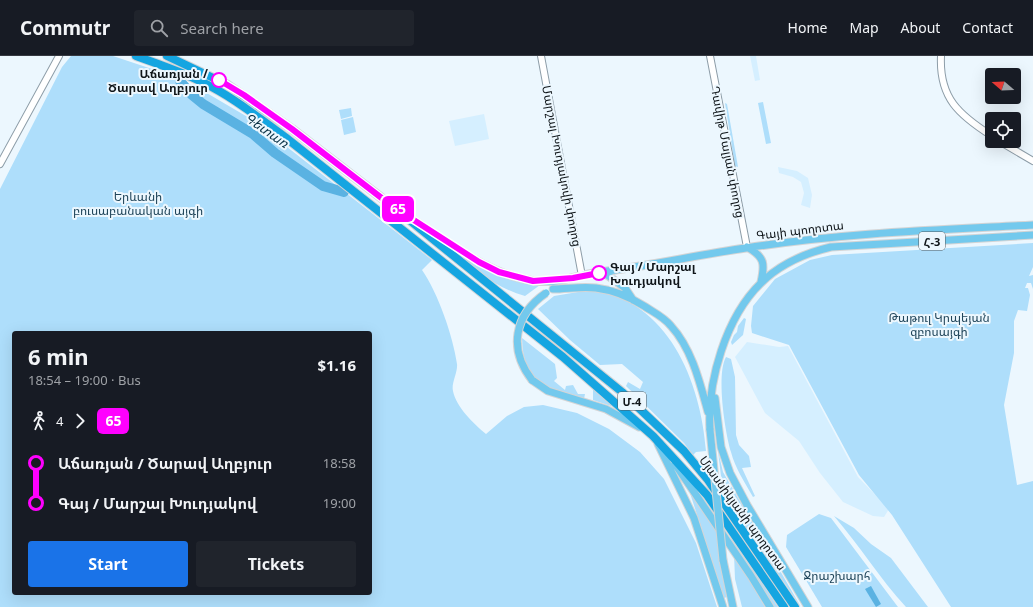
<!DOCTYPE html>
<meta charset="utf-8">
<style>
:root{--surface:#171b24;--page:#20242c;--text:#f1f3f6;--muted:#9ea1a6;--line:#363941;--accent:#1a73e8}
body{margin:0;font-family:"Noto Sans","Noto Sans Armenian",sans-serif;background:var(--page);color:var(--text);height:100vh;display:flex;flex-direction:column;font-size:15px;white-space:nowrap}
*{box-sizing:border-box;margin:0}
p{font-size:13px;color:var(--muted)}
.icon{flex:none;width:22px;height:22px;fill:none;stroke:currentColor;stroke-width:2;stroke-linecap:round;stroke-linejoin:round}
.map{position:relative;flex:1;overflow:hidden}
.side{position:absolute;left:12px;top:275px;width:360px;height:264px;display:flex;flex-direction:column;background:var(--surface);border-radius:4px;box-shadow:0 4px 16px #0002}
.side>*{flex:none}
.badge{padding:0 8px;border-radius:6px;font-size:14px;line-height:26px}
.needle{width:26px;rotate:289deg}
.controls{position:absolute;left:985px;top:12px;display:grid;gap:8px}
.controls a{display:grid;place-items:center;width:36px;height:36px;border-radius:4px;background:var(--surface);box-shadow:0 4px 16px #0002;font-size:20px}
.map>.badge{position:absolute;translate:-50% -50%;box-shadow:0 0 0 2px #fff}
.legs{display:flex;align-items:center;gap:6px;height:44px;padding:0 16px;font-size:13px}
.legs p{margin-inline-start:auto}
.head{display:flex;align-items:center;justify-content:space-between;height:68px;padding:0 16px}
h1{font-size:22px;font-weight:700;line-height:30px}
.cta{display:flex;gap:8px;margin-top:auto;padding:8px 16px}
.cta a{flex:1;height:46px;border-radius:4px;background:var(--accent);color:#fff;font-size:16px;font-weight:700;line-height:46px;text-align:center}
.cta a+a{background:var(--page);color:var(--text)}
ul{padding:0 16px;list-style:none}
li{display:flex;align-items:center;gap:14px;height:40px;font-size:15px}
li i{display:grid;place-items:center;width:6px;height:100%;margin:0 5px;background:currentColor}
li i::after{content:'';width:10px;height:10px;margin:-5px;border:3px solid;border-radius:50%;background:var(--surface)}
li p{margin-inline-start:auto}
li:first-child i{background:linear-gradient(#0000 50%,currentColor 0)}
li:last-child i{background:linear-gradient(currentColor 50%,#0000 0)}
header{display:flex;align-items:center;gap:24px;box-sizing:border-box;height:56px;padding:0 20px;background:var(--surface);border-bottom:1px solid var(--line)}
header strong{font-size:19px}
nav{display:flex;gap:22px;margin-inline-start:auto;font-size:14px}
.search{width:280px;height:36px;background:var(--page);display:flex;align-items:center;gap:10px;box-sizing:border-box;padding:0 14px;border-radius:4px;color:var(--muted);font-size:15px}
.map>svg:first-child{display:block}
</style>
<header>
<strong>Commutr</strong>
<div class="search"><svg class="icon" aria-label="search" viewBox="0 0 24 24"><circle cx="10" cy="10" r="6"/><path d="M15 15l6 6"/></svg>Search here</div>
<nav><a>Home</a><a>Map</a><a>About</a><a>Contact</a></nav>
</header>
<div class="map">
<svg width="1033" height="551" viewBox="0 0 1033 551">
<rect width="100%" height="100%" fill="#ecf7fe"/>
<path fill="#d5efff" d="M750 0H756L760 24 755 25Z
M484 58 489 83 455 90 449 65Z
M778 111 797 115 808 122 812 139 810 152 801 149 804 137 801 126 793 121 779 117Z
M747 286 779 291 788 290 858 421 889 453 884 461 873 460 843 446 820 417 799 385 765 357 735 301Z"/>
<path fill="#aedefb" fill-rule="evenodd" d="M71 0H113L158 15 205 36 251 63 432 204 422 214C438 237 453 280 457 308 458 316 451 327 453 335 456 351 474 368 486 378L507 360 524 351 543 349 577 357 609 373 640 396 664 423 696 487 717 551H0V133L62 11ZM14 277H370V537H14Z
M763 46 771 87 766 88 758 47Z
M725 47 727 48 738 111 735 110Z
M351 52 352 60 341 63 339 54Z
M353 61 356 76 344 79 341 64Z
M421 171 497 218 518 226 540 229 525 240C486 229 452 196 421 171Z
M1033 187V211L1029 220 1033 219V233L1031 227H1027L1025 232H1028L1030 239 1027 255 1018 254 1014 265V297L1004 349 1017 429 1033 425V551H951L892 459 859 419 789 289 752 277 751 270 753 250 775 223 810 204 832 199Z
M590 234C668 243 701 326 706 395L696 396 693 399 684 387 626 330 628 326 640 333 643 326 622 308 600 309 570 284 538 253 554 240Z
M744 262 746 263 743 279 732 289 731 286 734 279 737 276 738 270Z
M522 282 555 308 557 322 554 325 565 334 566 330 573 329 578 338H585L584 343C546 333 523 328 522 282Z
M726 301 731 303 735 321 736 379 739 389 749 400 751 411 742 412 755 440 753 441C745 427 735 412 731 396 725 377 716 318 726 301Z
M593 332 620 353 593 344Z
M718 395 723 416 801 551 723 438 722 432 725 436 729 433 721 420Z
M690 437 717 474 727 541 724 542Z
M819 458 831 462 898 551H822L786 491 787 479Z
M834 460 854 472 871 488 891 502 928 551H906C880 523 860 490 834 460Z
M732 482 778 551H771L730 484Z
M734 498 765 551H742L735 523Z"/>
<path fill="#5ab2e2" d="M871 530 881 548 876 551 865 533Z"/>
<g fill="none" stroke-linecap="round" stroke-linejoin="round">
<path stroke="#5ab2e2" stroke-width="10" d="M180 25 192 39 203 48 253 78 275 97 323 130 344 136"/>
<defs>
<path id="secondary" d="M541 0 582 220
M710 0 747 191
M941 0C939 42 959 59 992 80
M999 85 1033 105
M0 108 59 0"/>
<path id="primary" d="M415 165C451 188 489 219 534 225 557 228 578 219 600 216 649 210 697 199 746 192 841 177 937 174 1033 169
M747 191C765 201 765 208 761 226
M603 216 625 232 633 244
M553 233C567 233 582 230 596 232 612 234 630 241 644 250 653 256 664 261 671 270 692 293 700 327 708 356
M532 324 548 335 606 353 639 371
M715 342 721 391 730 417 747 449 808 551
M710 374C707 325 726 261 761 227 780 208 806 197 831 191L1033 179
M658 388 694 462 723 551
M675 408 751 520 770 551
M723 504 733 551"/>
<path id="highway" d="M136 0C164 10 193 20 219 35 242 48 263 65 285 81L563 301 653 380 707 439 784 551
M167 0 228 29 292 73 392 150 622 336 684 395 708 424 795 551"/>
</defs>
<use href="#secondary" stroke="#8d9da8" stroke-width="8"/>
<use href="#primary" stroke="#d4d5d6" stroke-width="9"/>
<use href="#highway" stroke="#d4d5d6" stroke-width="10"/>
<use href="#secondary" stroke="#fff" stroke-width="6"/>
<use href="#primary" stroke="#73c9ed" stroke-width="7"/>
<use href="#highway" stroke="#15a5e1" stroke-width="8"/>
<defs>
<path id="primary-bridge" d="M532 324C508 293 514 259 546 237
M710 374 723 504"/>
</defs>
<use href="#primary-bridge" stroke="#d4d5d6" stroke-width="9" stroke-linecap="butt"/>
<use href="#primary-bridge" stroke="#73c9ed" stroke-width="7"/>
</g>
<g fill="none" stroke-linecap="round" stroke-linejoin="round">
<defs>
<path id="line-1" d="M219 24 244 39 292 73 392 150 479 206 499 216 533 225 573 222 599 217"/>
</defs>
<use href="#line-1" stroke="#fff" stroke-width="9"/>
<use href="#line-1" stroke="#f0f" stroke-width="6"/>
</g>
<g fill="#fff" stroke="#f0f" stroke-width="2">
<circle cx="219" cy="24" r="7"/>
<circle cx="599" cy="217" r="7"/>
</g>
<g text-anchor="middle" dominant-baseline="central" stroke-width="4" stroke-linejoin="round" paint-order="stroke">
<g fill="#ecf7fe" stroke="#51595e" stroke-width="1">
<rect x="919" y="176" width="26" height="18" rx="3"/>
<rect x="618" y="336" width="28" height="18" rx="3"/>
</g>
<g font-size="11" font-weight="bold" fill="#0f1519">
<text x="932" y="185">Հ-3</text>
<text x="632" y="345">Մ-4</text>
</g>
<g font-size="12" font-weight="bold" fill="#0f1519" stroke="#ecf7fe" text-anchor="end">
<text x="208" y="17">Աճառյան /<tspan x="208" dy="14">Ծարավ Աղբյուր</tspan></text>
<text x="610" y="210" text-anchor="start">Գայ / Մարշալ<tspan x="610" dy="14">Խուդյակով</tspan></text>
</g>
<g font-size="12" fill="#0f1519" stroke="#ecf7fe">
<text transform="translate(728 96) rotate(79)">Դավիթ Մալյան փողոց</text>
<text transform="translate(562 110) rotate(79)">Մարշալ Խուդյակովի փողոց</text>
<text transform="translate(800 174) rotate(-7)">Գայի պողոտա</text>
<text transform="translate(743 457) rotate(54)">Մյասնիկյանի պողոտա</text>
</g>
<g font-size="12" fill="#21465b" stroke="#ecf7fe">
<text x="138" y="140">Երևանի<tspan x="138" dy="14">բուսաբանական այգի</tspan></text>
<text x="939" y="261">Թաթուլ Կրպեյան<tspan x="939" dy="14">զբոսայգի</tspan></text>
<text x="837" y="519">Ջրաշխարհ</text>
</g>
<g font-size="13" font-style="italic" fill="#0b3347" stroke="#ecf7fe">
<text transform="translate(267 74) rotate(35)">Գետառ</text>
</g>
</g>
</svg>
<div class="controls">
<a><svg class="needle" viewBox="-14 -14 28 28"><path d="M0-13l5 13h-10z" fill="#e53935"/><path d="M0 13l5-13h-10z" fill="#9ea1a6"/></svg></a>
<a><svg class="icon" aria-label="locate" viewBox="0 0 24 24"><circle cx="12" cy="12" r="6"/><path d="M12 2v4M12 18v4M2 12h4M18 12h4"/></svg></a>
</div>
<b class="badge" style="left:398px;top:153px;background:#f0f;color:#fff">65</b>
<section class="side">
<div class="head"><div><h1>6 min</h1><p>18:54 – 19:00 · Bus</p></div><b>$1.16</b></div>
<div class="legs"><svg class="icon" aria-label="walk" viewBox="0 0 24 24"><circle cx="13" cy="4" r="2"/><path d="M13 8l-2 6 4 7M11 14l-3 7M7 12l3-4h3l4 4"/></svg>4<svg class="icon" aria-label="forward" viewBox="0 0 24 24"><path d="M9 5l7 7-7 7"/></svg><b class="badge" style="background:#f0f;color:#fff">65</b></div>
<ul>
<li><i style="color:#f0f"></i><b>Աճառյան / Ծարավ Աղբյուր</b><p>18:58</p></li>
<li><i style="color:#f0f"></i><b>Գայ / Մարշալ Խուդյակով</b><p>19:00</p></li>
</ul>
<div class="cta"><a>Start</a><a>Tickets</a></div>
</section>
</div>
